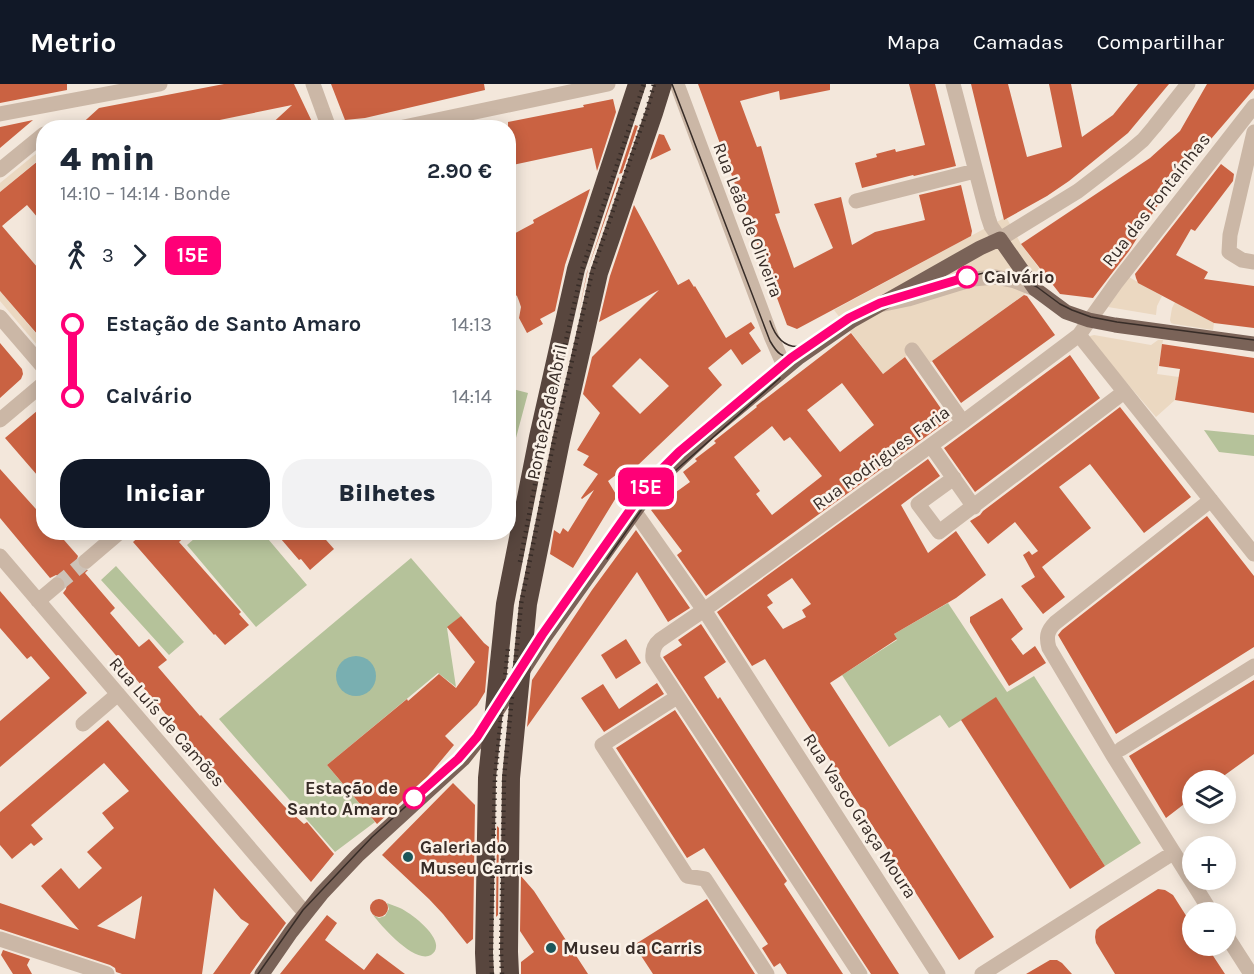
<!DOCTYPE html>
<html lang="pt">
<meta charset="utf-8">
<style>
:root{--surface:#fff;--page:#f2f2f3;--text:#1f2937;--muted:#747a83;--accent:#111827}
body{margin:0;font-family:Karla,sans-serif;background:var(--page);color:var(--text);height:100vh;display:flex;flex-direction:column;font-size:22px;white-space:nowrap}
*{box-sizing:border-box;margin:0}
p{font-size:20px;color:var(--muted)}
.icon{flex:none;width:33px;height:33px;fill:none;stroke:currentColor;stroke-width:2;stroke-linecap:round;stroke-linejoin:round}
.map{position:relative;flex:1;overflow:hidden}
.details{position:absolute;left:36px;top:36px;width:480px;height:420px;display:flex;flex-direction:column;background:var(--surface);border-radius:24px;box-shadow:0 3px 15px #0003}
.details>*{flex:none}
.badge{padding:0 12px;border-radius:9px;font-size:21px;line-height:39px}
.controls{position:absolute;left:1182px;top:686px;display:grid;gap:12px}
.controls a{display:grid;place-items:center;width:54px;height:54px;border-radius:50%;background:var(--surface);box-shadow:0 3px 15px #0003;font-size:30px}
.map>.badge{position:absolute;translate:-50% -50%;box-shadow:0 0 0 3px #fff}
.legs{display:flex;align-items:center;gap:9px;height:66px;padding:0 24px;font-size:20px}
.legs p{margin-inline-start:auto}
.head{display:flex;align-items:center;justify-content:space-between;height:102px;padding:0 24px}
h1{font-size:33px;font-weight:800;line-height:45px}
.button{display:flex;gap:12px;margin-top:auto;padding:12px 24px}
.button a{flex:1;height:69px;border-radius:24px;background:var(--accent);color:#fff;font-size:24px;font-weight:800;line-height:69px;text-align:center}
.button a+a{background:var(--page);color:var(--text)}
ul{padding:0 24px;list-style:none}
li{display:flex;align-items:center;gap:21px;height:72px;font-size:22px}
li i{display:grid;place-items:center;width:9px;height:100%;margin:0 8px;background:currentColor}
li i::after{content:'';width:15px;height:15px;margin:-8px;border:4px solid;border-radius:50%;background:var(--surface)}
li p{margin-inline-start:auto}
li:first-child i{background:linear-gradient(#0000 50%,currentColor 0)}
li:last-child i{background:linear-gradient(currentColor 50%,#0000 0)}
header{display:flex;align-items:center;gap:36px;box-sizing:border-box;height:84px;padding:0 30px;background:var(--accent);color:#fff}
header strong{font-size:28px}
nav{display:flex;gap:33px;margin-inline-start:auto;font-size:21px}
.map>svg:first-child{display:block}
</style>
<header>
<strong>Metrio</strong>
<nav><a>Mapa</a><a>Camadas</a><a>Compartilhar</a></nav>
</header>
<div class="map">
<svg width="1254" height="890" viewBox="0 0 1254 890">
<rect width="100%" height="100%" fill="#f3e7db"/>
<path fill="#b5c29a" d="M509 304 528 309 509 380H508Z
M1204 346 1254 351V372L1219 368Z
M202 448 263 449 307 501 256 543 187 461Z
M411 474 461 532 447 544 456 603 438 589 327 681 375 738 335 768 219 635Z
M116 482 184 558 169 571 101 496Z
M948 519 1007 608 1034 592 1141 759 1105 782 996 614 949 644 940 631 889 663 842 591 897 556 894 550Z
M387 819C391 821 396 822 400 824 411 829 438 850 436 863 436 866 434 869 431 871 415 880 382 843 373 831L379 834 385 832 389 825Z"/>
<path fill="#ebd8c1" d="M43 68V75L37 77 0 108V99L33 72 36 70Z
M1006 133 1021 160 1041 187 1025 210 920 286 909 270 883 290 834 226Z
M1129 193 1162 212 1157 222 1156 231 1108 223Z
M0 207 43 258V268L0 217Z
M1175 218 1214 239 1213 246 1174 240 1171 239 1170 236 1172 224Z
M1094 251 1151 261 1158 256H1163L1157 290 1179 293 1175 316 1156 333 1090 256V252Z"/>
<path fill="#79afb1" d="M336 592a20 20 0 1 1 40 0a20 20 0 1 1-40 0Z"/>
<path fill="#ca6242" fill-rule="evenodd" d="M0 0H67V6L0 19Z
M224 0H294L315 44H267L292 21 181 44H77L99 24Z
M331 0H484L485 6 365 34 345 36Z
M698 0H830V6L780 16 779 7 740 17 757 63 761 62 780 129 775 130 794 184 833 164 814 120 841 113 852 161 875 148 925 136 919 111 961 101 972 147 971 152 797 245 787 241Z
M909 0H935L956 82 914 92 913 91 862 104 855 79 877 73 876 70 895 65 896 68 925 61Z
M971 0H1008L1027 73 1062 63 1049 0H1071L1082 53 1113 31 1138 0H1169L1128 49 1069 97 1047 112 1004 136Z
M1207 0H1254V5L1168 105 1129 167 1093 214 1060 210 1021 160 1150 74 1180 47Z
M613 15 616 28 597 87 592 64 508 82V38L584 23 583 21Z
M33 36 0 64V43Z
M635 41 638 42 622 89 619 90Z
M659 50 664 51 671 66 650 76Z
M44 72V141L27 121 2 142 44 191V258L0 207V108Z
M1221 80 1234 90 1233 97 1195 147 1191 145 1176 171 1208 188 1204 195 1254 202V244L1214 239 1138 199 1136 194 1135 190Z
M618 93 619 95 588 185 578 233 587 188Z
M590 105 565 181 555 227 540 235 543 240 527 249 519 234 521 223 519 217 517 212 508 205V153L534 139 533 136Z
M634 121 678 201 689 195 694 203 695 202 726 254 751 238 755 244 749 249 761 267 742 281 731 265 708 284 722 301 637 382 628 396 621 387 608 397 617 412 573 484 550 470 554 446 560 450 563 444 568 448 594 406 582 415 581 414 598 390 583 381 589 372 577 366 600 329 583 310 592 273 659 206 599 238 610 192ZM640 274 669 302 640 330 612 302Z
M1024 211 1027 212 1055 251 961 319 932 277Z
M851 249 883 290 905 273 949 336 706 512 677 471 682 467 651 426 690 398 683 388 697 377 695 375 716 359 714 357 757 323 756 322ZM842 299 874 341 840 368 807 326ZM772 342 784 357 790 353 822 392 772 431 756 410 760 407 734 373Z
M0 259 22 285 23 290 21 295 0 314Z
M1162 260 1254 274V329L1175 316 1180 285 1159 282Z
M1070 271 1100 314 975 408 944 364Z
M44 321V399L5 354Z
M1120 323 1191 413 1144 449 1090 380 1059 403 1091 444 1042 483 1065 513 1043 530 1021 502 1035 493 1023 471 1029 467 1032 471 1038 467 1015 438 988 460 970 437 980 431 983 427Z
M928 375 940 392 901 421 928 469 956 447 986 491 956 514 894 550 897 555 830 599 994 853 959 876 765 575 752 582 717 528ZM792 494 811 520 802 526 806 533 783 545 767 523 773 519 767 511Z
M0 385 44 434V448H57L78 472 76 478 78 483 82 486H88L85 489 115 524 110 529 139 563 149 555 167 576 158 583 200 632 201 631 284 722 304 740 307 738 334 770 311 798 181 648 63 509 66 505 67 500 64 494 56 491 50 494 0 434Z
M1207 432 1254 492V563L1116 650 1058 551 1062 546Z
M636 446 690 524 668 538 637 488 527 643 532 596 592 506Z
M144 448H190L179 458 241 528 239 530 249 541 225 561 215 550 214 551 133 458Z
M275 448H319L334 465 310 486 301 475 299 476Z
M0 507 87 609 0 683V637L50 594 31 572 27 575 0 544Z
M1002 514 1023 545 1011 555 1023 571 1035 562 1046 579 1009 602 970 538V533Z
M461 532 484 559 489 563 485 608 477 621 445 652 454 661 424 697 377 740 327 681 407 615 408 617 439 590 456 604 475 578 447 543Z
M701 540 726 578 704 593 718 615 720 613 899 890H871L663 573 682 561 678 556Z
M626 555 641 579 616 595 601 571Z
M1254 596V670L1218 696H1192V714L1166 734 1129 672Z
M657 599 664 610 604 648 581 614 603 600 619 625Z
M996 613 1105 782 1070 805 961 636Z
M675 626 787 797 784 800 843 890H787L780 879 774 883 762 864 768 860 704 764 687 774 616 664Z
M108 636 286 839 250 890H213L249 840 241 835 214 804 202 890H122L116 888 115 884 110 881 0 845V819L79 846 41 802 61 784 79 805 102 784 87 768 114 744 102 729 129 707 104 679 31 741 43 755 34 762 31 759 12 775 0 761V728ZM142 812 135 855 97 842Z
M453 699 475 721 473 855 467 860 443 830 429 815 382 771Z
M497 742 499 744 498 831 496 833Z
M521 792 534 807 588 890H521V878L534 868 520 847Z
M1158 805 1165 806 1173 811 1192 841V861H1206L1225 890H1115L1096 859 1095 853 1096 846 1100 842Z
M370 824a9 9 0 1 1 18 0a9 9 0 1 1-18 0Z
M707 815 755 890H653L634 861Z
M327 831 337 839 325 856 364 886 377 869 405 890H280Z
M3 866 30 875 27 881 32 890H13L1 871Z
M1050 876H1057L1062 879 1072 890H1026Z"/>
<g fill="none" stroke-linecap="round" stroke-linejoin="round">
<path stroke="#cdc2b7" stroke-width="15" stroke-dasharray="15 8" stroke-linecap="butt" d="M57 501 86 477"/>
<path stroke="#cbb7a6" stroke-width="15" d="M313 0 329 44
M677 0 771 252 785 284
M953 0 988 133 991 142 1000 155 1078 107 1130 67 1143 56 1154 43 1188 0
M0 30 160 0
M399 44 608 0
M1254 48 1230 151 1229 168 1242 176 1254 178
M0 86 44 50
M856 117 975 87
M884 220 908 215 973 195 996 193 1015 197 1035 205
M0 233 44 284
M1079 251 1254 470
M912 266 963 338
M0 336 44 299
M931 362 974 423
M954 394 918 420 939 448 1124 308
M1211 416 1055 539C1047 547 1046 553 1049 564L1112 670 1211 828
M635 428 708 532 938 890
M0 472 305 829
M86 477 120 448
M38 517 57 501
M677 613 602 661 687 792 705 795 767 890
M83 640 118 610
M1121 665 1254 582
M1226 851 1251 890
M0 855 107 890
M860 890 653 575C652 567 654 561 660 556L704 526 963 338 1079 251 1116 199 1254 22
M982 890 1173 769"/>
<path stroke="#7a6358" stroke-width="15" d="M262 890 291 848 322 809 357 772 463 675 478 656 544 554 655 399 708 349 799 273 851 237 980 164 1000 155 1035 205 1066 228 1089 236 1115 241 1254 260"/>
<path stroke="#58463e" stroke-width="18" d="M485 890 484 869 487 694 505 520 538 353 576 185 637 0
M510 890 509 868 511 694 528 520 561 357 599 189 654 29 663 0"/>
<path stroke="#372c27" stroke-width="1.5" d="M672 0 770 257C777 269 781 274 796 273
M770 237C776 255 787 267 807 261
M607 475 658 402 780 294
M258 890 303 826 321 807 372 753 458 675 476 653 542 551 652 395 679 368 768 292 791 274 849 234 871 223 886 218 967 193 988 188H997L1010 190 1020 194 1037 203 1060 220 1072 226 1091 233 1117 238 1254 256"/>
<path stroke="#372c27" stroke-width="4.5" stroke-dasharray="1.5 4.5" stroke-linecap="butt" d="M520 478 544 354 582 186 644 0
M492 890 491 869 495 694 508 564
M502 890 501 869 504 694 521 520 554 356 592 188 647 26 654 0"/>
</g>
<g fill="none" stroke-linecap="round" stroke-linejoin="round">
<defs>
<path id="line-1" d="M414 714 458 675 477 653 542 551 652 395 679 368 791 274 849 234 880 219 967 193"/>
</defs>
<use href="#line-1" stroke="#fff" stroke-width="14"/>
<use href="#line-1" stroke="#f07" stroke-width="9"/>
</g>
<g fill="#fff" stroke="#f07" stroke-width="3">
<circle cx="967" cy="193" r="10"/>
<circle cx="414" cy="714" r="10"/>
</g>
<g fill="#1c565a" stroke="#faf1e7" stroke-width="2">
<circle cx="408" cy="773" r="6"/>
<circle cx="551" cy="864" r="6"/>
</g>
<g text-anchor="middle" dominant-baseline="central" stroke-width="5" stroke-linejoin="round" paint-order="stroke">
<g font-size="18" fill="#372c27" stroke="#faf1e7">
<text transform="translate(1156 116) rotate(-52)">Rua das Fontaínhas</text>
<text transform="translate(748 136) rotate(69)">Rua Leão de Oliveira</text>
<text transform="translate(547 328) rotate(-78)">Ponte 25 de Abril</text>
<text transform="translate(881 374) rotate(-36)">Rua Rodrigues Faria</text>
<text transform="translate(167 638) rotate(49)">Rua Luís de Camões</text>
<text transform="translate(860 732) rotate(57)">Rua Vasco Graça Moura</text>
</g>
<g font-size="18" font-weight="bold" fill="#372c27" stroke="#faf1e7" text-anchor="start">
<text x="984" y="193">Calvário</text>
<text x="398" y="704" text-anchor="end">Estação de<tspan x="398" dy="21">Santo Amaro</tspan></text>
</g>
<g font-size="18" font-weight="bold" fill="#372c27" stroke="#faf1e7" text-anchor="start">
<text x="420" y="763">Galeria do<tspan x="420" dy="21">Museu Carris</tspan></text>
<text x="563" y="864">Museu da Carris</text>
</g>
</g>
</svg>
<div class="controls">
<a><svg class="icon" aria-label="layers" viewBox="0 0 24 24"><path d="M12 4l9 5-9 5-9-5zM3 14l9 5 9-5"/></svg></a>
<a>+</a>
<a>−</a>
</div>
<b class="badge" style="left:646px;top:403px;background:#f07;color:#fff">15E</b>
<section class="details">
<div class="head"><div><h1>4 min</h1><p>14:10 – 14:14 · Bonde</p></div><b>2.90 €</b></div>
<div class="legs"><svg class="icon" aria-label="walk" viewBox="0 0 24 24"><circle cx="13" cy="4" r="2"/><path d="M13 8l-2 6 4 7M11 14l-3 7M7 12l3-4h3l4 4"/></svg>3<svg class="icon" aria-label="forward" viewBox="0 0 24 24"><path d="M9 5l7 7-7 7"/></svg><b class="badge" style="background:#f07;color:#fff">15E</b></div>
<ul>
<li><i style="color:#f07"></i><b>Estação de Santo Amaro</b><p>14:13</p></li>
<li><i style="color:#f07"></i><b>Calvário</b><p>14:14</p></li>
</ul>
<div class="button"><a>Iniciar</a><a>Bilhetes</a></div>
</section>
</div>
